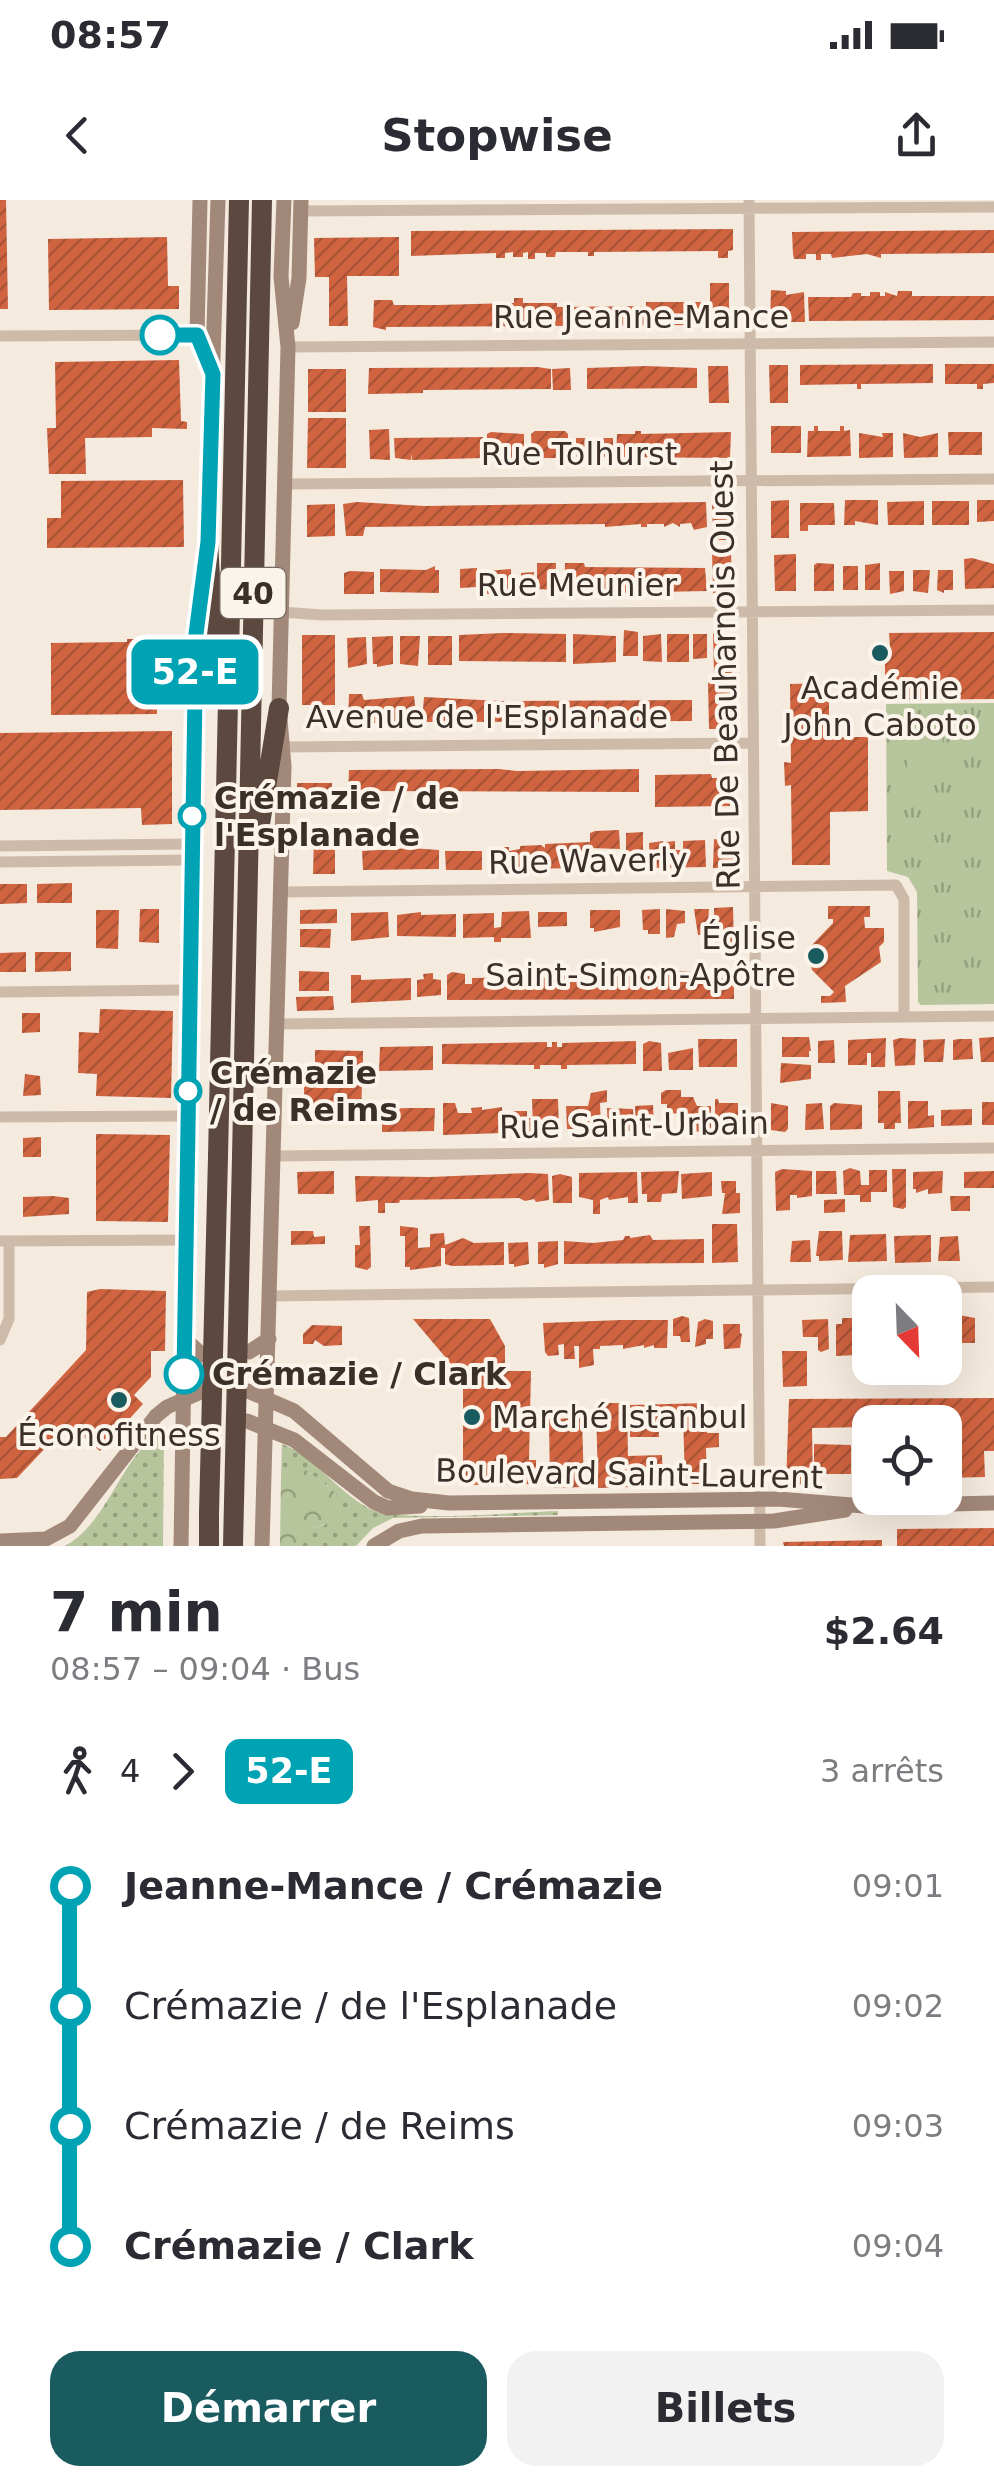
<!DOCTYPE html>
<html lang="fr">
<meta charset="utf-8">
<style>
:root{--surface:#fff;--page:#f2f2f3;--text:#2b2b33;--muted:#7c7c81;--accent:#1a5b60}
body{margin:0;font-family:"DejaVu Sans",sans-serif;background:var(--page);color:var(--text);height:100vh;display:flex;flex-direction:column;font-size:38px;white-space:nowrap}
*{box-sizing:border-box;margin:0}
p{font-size:32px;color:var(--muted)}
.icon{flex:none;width:55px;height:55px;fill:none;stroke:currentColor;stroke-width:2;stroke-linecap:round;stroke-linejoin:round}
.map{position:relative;height:1346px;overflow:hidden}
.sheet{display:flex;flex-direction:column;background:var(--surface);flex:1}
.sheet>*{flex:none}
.badge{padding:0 20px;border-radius:15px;font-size:35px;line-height:65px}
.needle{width:65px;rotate:157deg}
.fabs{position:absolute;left:852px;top:1075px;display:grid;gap:20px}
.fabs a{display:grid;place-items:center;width:110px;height:110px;border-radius:20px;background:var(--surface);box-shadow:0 10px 40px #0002;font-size:50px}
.map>.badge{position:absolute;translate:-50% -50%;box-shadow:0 0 0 5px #fff}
.legs{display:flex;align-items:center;gap:15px;height:110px;padding:0 50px;font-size:32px}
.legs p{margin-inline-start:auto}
.summary{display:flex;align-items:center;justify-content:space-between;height:170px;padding:0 50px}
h1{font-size:55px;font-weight:700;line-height:75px}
.button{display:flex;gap:20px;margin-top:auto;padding:20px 50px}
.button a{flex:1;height:115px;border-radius:30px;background:var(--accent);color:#fff;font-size:40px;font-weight:700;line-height:115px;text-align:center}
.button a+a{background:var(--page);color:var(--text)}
ul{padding:0 50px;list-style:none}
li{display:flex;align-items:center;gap:35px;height:120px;font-size:38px}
li i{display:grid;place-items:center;width:15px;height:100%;margin:0 12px;background:currentColor}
li i::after{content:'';width:25px;height:25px;margin:-12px;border:8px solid;border-radius:50%;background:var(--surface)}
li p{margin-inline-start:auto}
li:first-child i{background:linear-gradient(#0000 50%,currentColor 0)}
li:last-child i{background:linear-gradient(currentColor 50%,#0000 0)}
.status{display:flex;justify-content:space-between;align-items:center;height:70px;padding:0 50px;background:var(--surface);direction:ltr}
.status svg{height:28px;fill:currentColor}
header{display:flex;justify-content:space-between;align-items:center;height:130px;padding:0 50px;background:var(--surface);font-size:45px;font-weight:700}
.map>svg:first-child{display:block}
</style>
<div class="status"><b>08:57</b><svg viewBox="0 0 49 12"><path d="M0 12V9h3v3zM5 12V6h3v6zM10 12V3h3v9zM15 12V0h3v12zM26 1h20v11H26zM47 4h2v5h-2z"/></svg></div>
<header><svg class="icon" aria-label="back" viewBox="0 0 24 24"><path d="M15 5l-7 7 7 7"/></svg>Stopwise<svg class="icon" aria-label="share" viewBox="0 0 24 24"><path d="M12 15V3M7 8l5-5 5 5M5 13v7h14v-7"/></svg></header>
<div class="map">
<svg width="994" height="1346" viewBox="0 0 994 1346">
<defs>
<pattern id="grass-dots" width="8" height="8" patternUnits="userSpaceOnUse" patternTransform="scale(2.5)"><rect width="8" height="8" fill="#b7c59c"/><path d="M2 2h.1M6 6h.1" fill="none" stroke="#96a07f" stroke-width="1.8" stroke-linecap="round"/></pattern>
<pattern id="forest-crowns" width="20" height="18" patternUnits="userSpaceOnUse" patternTransform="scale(2.5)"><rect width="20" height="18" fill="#b7c59c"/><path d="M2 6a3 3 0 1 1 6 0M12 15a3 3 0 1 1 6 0" fill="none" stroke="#96a07f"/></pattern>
<pattern id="park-tufts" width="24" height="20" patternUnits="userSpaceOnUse" patternTransform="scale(2.5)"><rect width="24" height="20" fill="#b7c59c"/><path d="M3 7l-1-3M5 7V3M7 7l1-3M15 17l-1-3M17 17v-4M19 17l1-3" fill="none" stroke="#96a07f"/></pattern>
<pattern id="building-hatch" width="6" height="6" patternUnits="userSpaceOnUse" patternTransform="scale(2.5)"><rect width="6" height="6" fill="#d06441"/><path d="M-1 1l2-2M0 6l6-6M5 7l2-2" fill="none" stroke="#aa5336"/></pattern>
</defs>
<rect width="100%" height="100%" fill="#f5eade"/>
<path fill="url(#grass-dots)" d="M164 1229 163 1346H65C110 1321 120 1256 164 1229Z
M282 1244C316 1257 337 1292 370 1309 399 1323 519 1312 558 1311V1315L393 1318 373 1328 356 1346H297V1336L303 1330 325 1325 328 1285 320 1284 311 1273 281 1277Z"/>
<path fill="url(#forest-crowns)" d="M306 1270C319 1280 370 1309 326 1324 315 1328 306 1328 297 1336V1346H280L281 1277Z"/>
<path fill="url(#park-tufts)" d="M994 503V804L921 805 918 802 917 692 908 677 887 671 886 504Z"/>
<path fill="#b7c59c" d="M942 515 943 572H907V516Z"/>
<path fill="url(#building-hatch)" d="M0 0H6L8 109H0Z
M733 29V50L728 51V58H718V51L594 52V56H588V52H556L555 57H546V53H535V59H528V52L523 53V57H513V52L505 53V58H496V53L411 56V31Z
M994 30V53L881 54V58L867 54 832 58 831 54H821V60H816V54H806V59H794L793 54 792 32Z
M167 37 168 86H179V109L49 110 48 39Z
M399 37V76H347L348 126H329V77H315L314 38Z
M710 83H729V123H710Z
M771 90 786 91V95L804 92 805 122H770Z
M898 91H912V96H994V120L809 121 808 97H851L853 93H861V96H870V92H880V96H885V92L897 96Z
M514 98H523V103H557V107L646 106V102H706V125L386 127V130L373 127 374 100H392L394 105H439L514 103Z
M179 160 181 221 187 222V229L152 228V237L85 238 86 274H49L47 228H56L55 162Z
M933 164V183L861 184V189H857V184L800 185V165Z
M945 164H994V183L983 184V189H977V184H945Z
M769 165H788V203H770Z
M646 166 697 168V188L587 189V168Z
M708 166H728L729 203H709Z
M537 167 551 169V189L423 190V193L368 194 369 168Z
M570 168 571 190H553L552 169Z
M308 169H346V212H308Z
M308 218H346V268H307Z
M771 226H801V253H771Z
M814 226H818V231H840V226H844V231L850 230 851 256 807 257 808 231H814Z
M389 229 390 260 370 259 369 230Z
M535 231H565L568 234V258H532L531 234Z
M635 231H641V234L731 232 730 258 616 257 617 234H635Z
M491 232 524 234V258H487V234Z
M948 232H982V255H949Z
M859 233 883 237 882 233H893V257L859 258Z
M903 233 920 237 938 233V257L904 258Z
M483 237V258L412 260 411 253V260L395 258 394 238Z
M576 238H613V257H576Z
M183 280 184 347 47 348V318H61V281Z
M789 300V338H771V301Z
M845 300H878V325L855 321V325H844Z
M977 300H994V321L977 322Z
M924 301V325H888L887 302Z
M932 301H969V325H932Z
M357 302 424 306 706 302 707 327 694 330 691 323 680 324V327L673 323 664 327V324H647V327H641V324L605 327V324L365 327 363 336H346L343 304Z
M712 302H730V340H713Z
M800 303H834L835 325H808V331H800Z
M335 304V336L307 337V305Z
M712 350H731L732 392 713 393Z
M796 354V391H775L774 355Z
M972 358 994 364V388L965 389 964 359Z
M537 363H556L555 390 537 389Z
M565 363H584L585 367 705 368 707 391 564 394Z
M817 363 834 364V391H814V365Z
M880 363V390H865V365Z
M435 366V370H439V393L380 392V369L426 370Z
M843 366H858V390H843Z
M477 368V372L511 369V394H484L477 392V387L460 388V369Z
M913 370H930L928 393 913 391Z
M938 370H953V390H944V393L937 390Z
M350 371 374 372V394H344V373Z
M889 371H904V391L890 394Z
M534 372 533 394 518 397 517 379H521V373Z
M624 430 638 432V456H623Z
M994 432V499L891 500V485H885V447H890L889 433Z
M503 433 566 434V462L459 461V435Z
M713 433H731L732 474H714Z
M573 434 616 436V462L573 464Z
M661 434 662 462 643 461V436Z
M667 434H689V462H667Z
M693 434H707V458L693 459Z
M302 435H335V505H302Z
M393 436V464L377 467V464H373L372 437Z
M400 436H420L418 466 400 464Z
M428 436H452V465H428Z
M366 437 367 464 348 468 347 438Z
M127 439H157V514L51 515V443L127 442Z
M708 482H731V529H709Z
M829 483V537H868V611L830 612V665H792L791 585 785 586 784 562 791 563 790 484Z
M349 494H362L364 500 414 496 417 522 348 524Z
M424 497 500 501 692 500V521L422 522Z
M172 531V624L142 625 141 608 0 610V533Z
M499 569 517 571 639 569V592L367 591V595H348L349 570Z
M711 574 712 578H720V586H729L730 606 655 607V575Z
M297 583H332V607H297Z
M619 630 620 649 590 648 589 668 500 669 501 647H509V651L520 649V646L541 645 545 648V644L590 642V633L595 631Z
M643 632V667H626V633Z
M314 638 335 639V674H313Z
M714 639 738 643V667L713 668Z
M705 640 706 667 650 668 649 643 663 641 664 651H668L666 642 675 641V650H683V641Z
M411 648 439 650V669L363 670 362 651Z
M445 651H482V670H446Z
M72 683V703H37V684Z
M0 684H27V703L0 704Z
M828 706H870V717H864L865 728H884V742L879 747 881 762 845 786 846 802 821 803V796H830L834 792 812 770 808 757 811 746 833 723V719H828Z
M733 707 734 750H715L714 708Z
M140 709H159V743L139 742Z
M337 709V723L300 724V710Z
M660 709V734H648V730H643L642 710Z
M666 709 685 711V723L677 724 674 737 666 738Z
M694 709H709L707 735H698Z
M96 710H119L118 749 96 748Z
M590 710H620V727L594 732V728H590Z
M388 712 389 737 351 741V713Z
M421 712V715L456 714V737L397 736V715Z
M502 712 529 711 531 738H501V742H494V737L463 738V714L494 713V728L501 727Z
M538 712H567V726L538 727Z
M300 729H331L330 748 300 747Z
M26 752V772H0V753Z
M35 752H71V771L35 772Z
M670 770 695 772V784H709L710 777 734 780V799L447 800V775L452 772 465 774V784H472V778L535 777V774H543V778L549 777V774H557V777L575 774V777L664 776Z
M299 771 329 772V791H299Z
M433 773V779L441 780V795L417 797V780L424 779 423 774Z
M351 775H361V780L411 778V800L351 803Z
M333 796 334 810 297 811 296 797Z
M100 809 173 811 171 898 96 896 97 874 78 873 79 832 99 833Z
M22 813H40V832L22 833Z
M782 837H809L811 851H809V857H782Z
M994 837V862H981L979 838Z
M886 838 885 867H871V853H867V865H848V840Z
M900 838 916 839 915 865 895 866 893 840Z
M698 839H737V867H699Z
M945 839 943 862H924L923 840Z
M959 839H972L973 859 953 860V840Z
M834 840 835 863H818V841Z
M636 841V864L567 865V869H561V865H540V869H534V865L442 864V844L547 842V847H552V842H557V847H562V843Z
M649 841 661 843 662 871H643V844Z
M433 846V870L379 871 380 847Z
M693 848V870H669L668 853Z
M315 850 363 851V869L352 868 351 885H362L361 912 304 911V884H315Z
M781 863 811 865V879L780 883Z
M25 874 40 876 41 895 23 896Z
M607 890V902L600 903 601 929H567L566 906H588L591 893Z
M666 890H681V897H693L697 906H711V932L685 931V909H681V913L667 914V904H661V893Z
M878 891H900L901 923H895V929H884V923H878Z
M532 899H558L559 928H533Z
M715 899H718L719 903H738V932H715Z
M908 901H928V916L934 915V927L908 929Z
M982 902H994V925H982Z
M443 903H455L458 913H472L471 908 482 907V910L502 907 503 933 443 935Z
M771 903 788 906V929L785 932 771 930Z
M822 903 824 929 805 930 806 904Z
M834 903 862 905V929L830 930V906Z
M653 905 654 928 636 929 635 906Z
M408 908H435L434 931 382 932V909Z
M607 908 633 909 634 931H608Z
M972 909V925L941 926V910Z
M509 911H527V918H531L532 932 509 931Z
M96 934 170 935 168 1022 96 1021Z
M41 937V957H23V938Z
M850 968 860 971 861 985H869V970H887V992H871V1002H860V995H844L843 971Z
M782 969 812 971V996L797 998V995H790V1010L776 1011 775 972Z
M892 969H906V1007L903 1009 893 1007Z
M334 971V994H298L297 972Z
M679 971 677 993 662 994 661 1002H647V994H642L641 972Z
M816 971H836L837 994H816Z
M943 971 942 993 928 994V989L916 993V989H913V972Z
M994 971V988H964V972Z
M637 972 638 1003H628V997L609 1000 608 997 600 1000V1014H593V1000L579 997V973Z
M712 972V996L682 999 681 974Z
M529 973 548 974 549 1000 536 1002 534 999 525 1001 519 998 400 1000 399 1003H385V1013H378V1000L356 1002 355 976 430 977Z
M560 974 572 977V1003H553L552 976Z
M721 981H736V993H740V1013L722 1014 725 993H722Z
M53 996 69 998V1014L23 1017V997Z
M950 996H970V1011H951Z
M845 999V1012L824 1013V1000Z
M712 1024H737L738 1062 712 1063Z
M359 1026H370L371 1067 367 1070 355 1067V1045H360Z
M400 1026 418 1028V1048L430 1047V1034L444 1033 445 1045 463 1038 474 1043 504 1042V1065L452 1066 445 1064V1048H441V1066L410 1070V1067H405V1036H400Z
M291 1031H313L314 1037 325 1036V1044L291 1045Z
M819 1031H842L843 1060 819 1061V1056H816Z
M886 1034 887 1061 848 1062 850 1035Z
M650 1035 653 1040 704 1039V1063L564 1064V1041L593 1043 623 1040 625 1036H630V1038Z
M931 1035V1062L895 1063 894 1036Z
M958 1036 960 1061H938L940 1037Z
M810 1040 811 1062H790L792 1041Z
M558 1041V1064L544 1068V1064H538V1042Z
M528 1042 529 1064 514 1067V1064H509L508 1043Z
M100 1089 166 1091 165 1151H151V1177L134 1195 143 1204 100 1251 68 1224 17 1278 0 1279V1237H6L86 1150 87 1092Z
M959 1115 975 1118V1143H959Z
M682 1116 689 1118 690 1142H681L680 1136H673V1119Z
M842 1118H852V1123H858V1155L836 1156V1124H842Z
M413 1119H490L505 1146V1171H531L529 1260H536V1284L463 1285V1178Z
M705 1119 713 1121V1139H706V1144L695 1147 698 1122Z
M828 1119 829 1149 821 1152 818 1150V1137H803L802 1120Z
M621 1120H668L667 1148H654V1145L644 1148V1145L623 1149V1145L600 1146V1149H593L594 1165 579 1168V1146H574L575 1159H564V1144L558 1145 559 1155 548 1156 545 1152 543 1123Z
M723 1124H740V1133L742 1134 740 1148 724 1149Z
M312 1125 342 1126V1145L324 1146 315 1140 313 1144H303V1134Z
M782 1151H807V1186L783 1187Z
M994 1198V1251H984L985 1277 945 1278V1222H870V1227L812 1228 813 1284 786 1285 789 1199Z
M596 1203H627L628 1256 662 1255 663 1286 598 1288Z
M707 1203V1233H719V1247L706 1248 707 1284H685L683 1213 658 1214 659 1237H630V1205Z
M582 1218 584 1287 550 1288 549 1219Z
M814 1244 851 1245V1274H814Z
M860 1245H870V1275L859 1274Z
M994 1328V1346H897V1329Z
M882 1340V1346H784L783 1342Z"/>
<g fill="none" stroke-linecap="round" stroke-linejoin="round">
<path stroke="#cebaa8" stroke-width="11" d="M749 0 760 1346
M301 11 994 7
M0 136 197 135
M288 147 994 142
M284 284 994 279
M281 412 322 415 994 410
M283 547 752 543
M0 646 192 644
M0 662 192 660
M281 692 896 685 904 699V816
M0 792 188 790
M278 824 994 816
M0 917 189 916
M274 956 994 948
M0 1041 187 1040
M270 1096 994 1087
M0 1140 9 1119V1041"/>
<path stroke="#a28879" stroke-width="15" d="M200 0 197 135 211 168
M292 123 299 78 301 0
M207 348 218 0
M185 1139 202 1155
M249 1152 269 1139
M248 1191 294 1211 388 1291 412 1299 449 1303 778 1299 864 1306 994 1303
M247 1221 294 1240 374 1302 388 1308 420 1306
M0 1341 46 1339 70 1326 156 1216 167 1207 201 1192
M181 1346 196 434 204 371
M262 1346 284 566 279 508 288 147 281 77 284 0
M374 1346 399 1331 422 1326 774 1321 845 1310"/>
<path stroke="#5c483f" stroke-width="20" d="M208 341 216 486
M259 630 279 508
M218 957 239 0
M242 957 262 0
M209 1346V1313"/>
<path stroke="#5c483f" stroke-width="20" d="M209 1313 218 957
M233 1346 242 957"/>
</g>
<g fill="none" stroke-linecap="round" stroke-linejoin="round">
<defs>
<path id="line-1" d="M160 135H197L213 174 208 342 196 434 184 1174"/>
</defs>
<use href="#line-1" stroke="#fff" stroke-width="22"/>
<use href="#line-1" stroke="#00a3b4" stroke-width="15"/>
</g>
<g fill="#fff" stroke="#00a3b4" stroke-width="5">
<circle cx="160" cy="135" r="18"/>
<circle cx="192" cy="616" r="12"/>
<circle cx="188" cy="891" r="12"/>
<circle cx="184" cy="1174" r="18"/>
</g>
<g fill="#1a5b60" stroke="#fbf4eb" stroke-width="4">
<circle cx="880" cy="453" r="10"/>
<circle cx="816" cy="756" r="10"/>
<circle cx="119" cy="1200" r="10"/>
<circle cx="472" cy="1217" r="10"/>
</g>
<g text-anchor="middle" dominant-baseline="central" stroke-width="8" stroke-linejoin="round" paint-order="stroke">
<rect fill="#fbf4eb" stroke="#756a63" stroke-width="2.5" x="220.5" y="368" width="65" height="50" rx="8"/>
<g font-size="30" font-weight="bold" fill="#3b2f29">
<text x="253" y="393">40</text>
</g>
<g font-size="32" fill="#3b2f29" stroke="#fbf4eb">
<text x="641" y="117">Rue Jeanne-Mance</text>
<text x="579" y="254">Rue Tolhurst</text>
<text x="577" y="385">Rue Meunier</text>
<text transform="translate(725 475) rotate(-91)">Rue De Beauharnois Ouest</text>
<text x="487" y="517">Avenue de l'Esplanade</text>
<text transform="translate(588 661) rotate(-1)">Rue Waverly</text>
<text transform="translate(634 925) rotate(-1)">Rue Saint-Urbain</text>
<text transform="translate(629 1274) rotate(1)">Boulevard Saint-Laurent</text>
</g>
<g font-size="32" fill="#3b2f29" stroke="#fbf4eb">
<text x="880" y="488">Académie<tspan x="880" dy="37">John Caboto</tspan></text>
<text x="796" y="738" text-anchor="end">Église<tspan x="796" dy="37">Saint-Simon-Apôtre</tspan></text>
<text x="492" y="1217" text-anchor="start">Marché Istanbul</text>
<text x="119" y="1235">Éconofitness</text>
</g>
<g font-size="32" font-weight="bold" fill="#3b2f29" stroke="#fbf4eb" text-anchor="start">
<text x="214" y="598">Crémazie / de<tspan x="214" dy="37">l'Esplanade</tspan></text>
<text x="210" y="873">Crémazie<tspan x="210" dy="37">/ de Reims</tspan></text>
<text x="212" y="1174">Crémazie / Clark</text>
</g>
</g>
</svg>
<div class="fabs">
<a><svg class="needle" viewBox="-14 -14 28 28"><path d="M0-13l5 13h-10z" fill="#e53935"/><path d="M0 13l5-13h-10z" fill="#7c7c81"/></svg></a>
<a><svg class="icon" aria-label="locate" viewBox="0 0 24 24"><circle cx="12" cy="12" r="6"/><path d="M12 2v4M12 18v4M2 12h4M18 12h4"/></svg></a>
</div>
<b class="badge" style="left:195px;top:472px;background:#00a3b4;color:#fff">52-E</b>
</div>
<section class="sheet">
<div class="summary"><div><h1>7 min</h1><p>08:57 – 09:04 · Bus</p></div><b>$2.64</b></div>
<div class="legs"><svg class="icon" aria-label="walk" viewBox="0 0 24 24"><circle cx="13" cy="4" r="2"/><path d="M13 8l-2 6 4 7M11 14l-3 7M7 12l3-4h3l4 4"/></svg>4<svg class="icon" aria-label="forward" viewBox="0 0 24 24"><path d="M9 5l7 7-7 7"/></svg><b class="badge" style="background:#00a3b4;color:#fff">52-E</b><p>3 arrêts</p></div>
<ul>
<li><i style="color:#00a3b4"></i><b>Jeanne-Mance / Crémazie</b><p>09:01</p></li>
<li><i style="color:#00a3b4"></i><span>Crémazie / de l'Esplanade</span><p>09:02</p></li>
<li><i style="color:#00a3b4"></i><span>Crémazie / de Reims</span><p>09:03</p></li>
<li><i style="color:#00a3b4"></i><b>Crémazie / Clark</b><p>09:04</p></li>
</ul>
<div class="button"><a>Démarrer</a><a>Billets</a></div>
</section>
